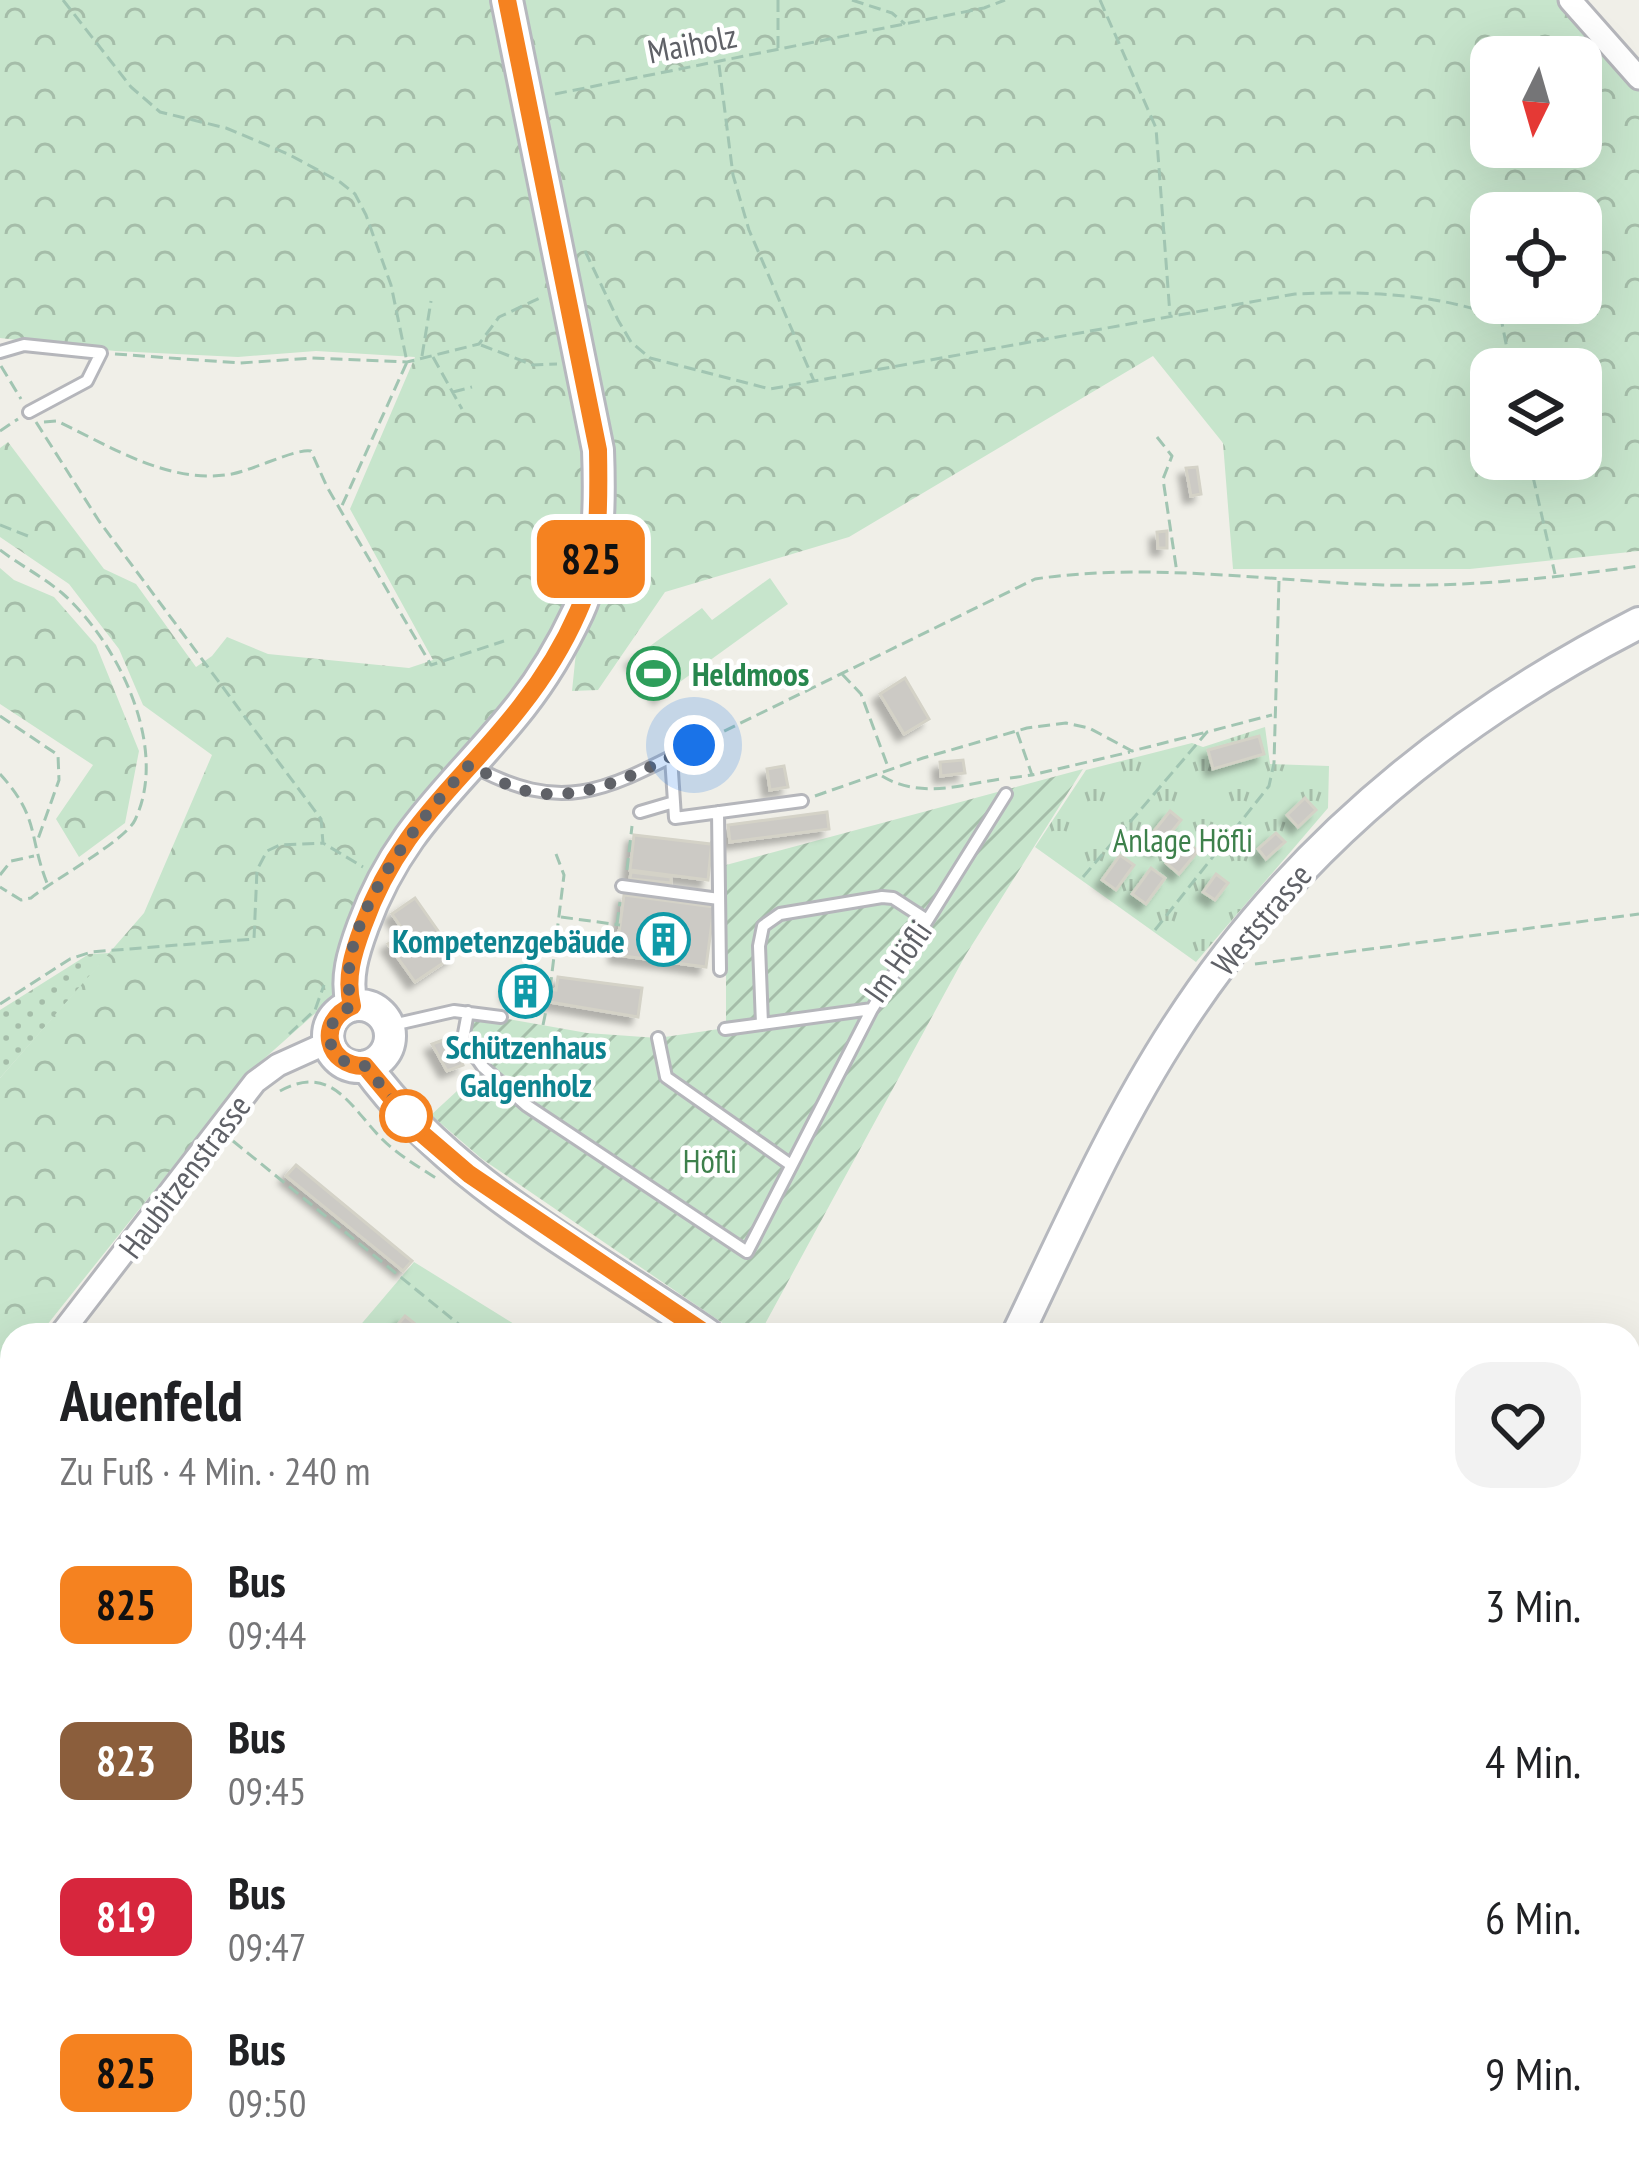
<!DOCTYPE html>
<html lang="de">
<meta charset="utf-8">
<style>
:root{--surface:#fff;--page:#f2f2f2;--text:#202124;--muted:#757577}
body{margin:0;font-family:"PT Sans Narrow",sans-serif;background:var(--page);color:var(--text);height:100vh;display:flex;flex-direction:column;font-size:45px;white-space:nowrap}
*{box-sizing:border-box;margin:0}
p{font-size:39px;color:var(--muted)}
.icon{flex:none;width:66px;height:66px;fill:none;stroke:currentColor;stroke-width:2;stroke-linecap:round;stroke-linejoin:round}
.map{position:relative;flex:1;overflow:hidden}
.side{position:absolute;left:0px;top:1323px;width:1641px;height:855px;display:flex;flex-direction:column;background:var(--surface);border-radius:36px 36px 0 0;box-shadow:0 12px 48px #0002}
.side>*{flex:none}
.badge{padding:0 24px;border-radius:18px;font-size:42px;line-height:78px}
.needle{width:78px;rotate:185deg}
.fabs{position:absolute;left:1470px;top:36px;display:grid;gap:24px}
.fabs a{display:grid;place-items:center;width:132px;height:132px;border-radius:24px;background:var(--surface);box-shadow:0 12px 48px #0002;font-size:60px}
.you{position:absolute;width:60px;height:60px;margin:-30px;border:9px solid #fff;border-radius:50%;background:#1a73e8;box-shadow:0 0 0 18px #1a73e833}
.map>.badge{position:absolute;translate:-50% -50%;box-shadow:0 0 0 6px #fff}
.round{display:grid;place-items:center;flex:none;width:126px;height:126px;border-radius:36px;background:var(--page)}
.head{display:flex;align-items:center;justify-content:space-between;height:204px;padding:0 60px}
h1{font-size:57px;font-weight:700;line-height:90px}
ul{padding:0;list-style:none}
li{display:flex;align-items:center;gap:36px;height:156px;padding:0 60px}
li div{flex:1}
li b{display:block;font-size:45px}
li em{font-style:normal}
li .badge{min-width:132px;font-weight:700;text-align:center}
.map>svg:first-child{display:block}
</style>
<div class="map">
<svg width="1639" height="2177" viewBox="0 0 1639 2177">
<defs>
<pattern id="grass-dots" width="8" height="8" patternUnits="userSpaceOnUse" patternTransform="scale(3)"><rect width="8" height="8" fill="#c7e5cc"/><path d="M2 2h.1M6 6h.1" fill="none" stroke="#a5bda9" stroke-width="1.8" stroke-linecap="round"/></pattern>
<pattern id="forest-crowns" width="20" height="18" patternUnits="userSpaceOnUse" patternTransform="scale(3)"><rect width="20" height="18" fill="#c7e5cc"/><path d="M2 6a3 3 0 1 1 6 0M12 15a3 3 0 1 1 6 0" fill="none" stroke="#a5bda9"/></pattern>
<pattern id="park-tufts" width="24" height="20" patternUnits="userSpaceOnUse" patternTransform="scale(3)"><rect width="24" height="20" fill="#c7e5cc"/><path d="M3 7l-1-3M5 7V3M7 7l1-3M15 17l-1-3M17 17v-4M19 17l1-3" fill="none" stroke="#a5bda9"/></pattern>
<pattern id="garden-furrows" width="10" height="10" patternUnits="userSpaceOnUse" patternTransform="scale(3)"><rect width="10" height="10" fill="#c7e5cc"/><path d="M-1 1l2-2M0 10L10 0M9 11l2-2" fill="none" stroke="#a5bda9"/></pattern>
<filter id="shadow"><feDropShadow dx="-7" dy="7" stdDeviation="3" flood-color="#0004"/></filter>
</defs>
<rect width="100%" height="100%" fill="#f0efe8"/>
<path fill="url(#grass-dots)" d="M110 953 0 1078V1010L89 954Z
M273 2166H437L448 2177H265Z"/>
<path fill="url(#forest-crowns)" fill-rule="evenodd" d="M0 0H1570L1639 78V551L1470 569H1233L1223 443 1153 356 849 537 665 592 598 690 572 691 580 613 412 830 347 985 248 1073 39 1335H12V1366L0 1379V1078L144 913 212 755 143 705 119 649 69 584 0 537V448L8 442 104 569 136 584 196 667 212 656 227 637 268 654 409 668 433 660 350 509 415 357 316 351 238 357 115 351 0 338ZM1491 57H1581V147H1491ZM1491 213H1581V303H1491ZM1491 369H1581V459H1491Z
M0 568 14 580 54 597 96 645 139 751 125 823 79 857 56 819 93 765 0 704Z"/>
<path fill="url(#park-tufts)" d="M1265 727 1270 764 1329 766 1328 808 1196 962 1035 847 1086 770 1192 743 1203 747Z"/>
<path fill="url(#garden-furrows)" d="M1083 769 965 956 759 1335H740L482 1159 431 1115 483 1067 463 1039 468 1012 587 1033 658 1038 726 1028V865Z"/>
<path fill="#c7e5cc" d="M770 578 788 604 673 687 646 649 702 608 712 620Z
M414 1262 532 1335H352Z"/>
<path fill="#cccac5" stroke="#d4d2c7" stroke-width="3" filter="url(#shadow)" d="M1197 467 1201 494 1191 496 1186 468Z
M1167 531V548H1158L1157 532Z
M646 649 673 687 660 697 632 659Z
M905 678 929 719 904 734 880 694Z
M1259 736 1264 754 1213 769 1208 750Z
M963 760 965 773 941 776 940 762Z
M784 766 788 787 770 790 767 769Z
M1305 798 1316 810 1298 827 1287 815Z
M1170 811 1181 820 1157 850 1146 841Z
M827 812 829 829 730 842 728 825Z
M1276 833 1285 842 1266 859 1258 849Z
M634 835 711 844 712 841 708 880 630 870Z
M1185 841 1198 851 1179 874 1166 863Z
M1120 855 1134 865 1116 890 1102 880Z
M1151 868 1165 878 1146 904 1132 894Z
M631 872 671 877V883L630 879Z
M1216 874 1228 883 1215 900 1203 892Z
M624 895 714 907 706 967 616 955Z
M415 898 455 955 415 982 388 944 405 933 392 914Z
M558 977 642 988 638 1017 508 995 509 984 556 990Z
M509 984 545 988 543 1000 508 995Z
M457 1035 464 1052 459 1054 463 1065 447 1071 432 1044Z
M296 1165 412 1261 403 1271 286 1176Z
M405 1316 429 1335H389Z
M0 1510 12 1525V1561L0 1570Z
M12 1771V1866L0 1851V1781Z
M12 1979V1992L0 2000V1986Z
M115 2166H201L185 2177H122Z"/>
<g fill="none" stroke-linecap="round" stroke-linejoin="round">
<defs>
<path id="lane" d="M0 352 24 345 101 353 87 381 29 412
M473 766C564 816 608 789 694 745
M674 802 675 818 802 801
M640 812 674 802 671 757
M718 812 720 970
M622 886 719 899
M468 1012 463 1039 483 1067 526 1105 747 1252 872 1009
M762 1024 759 946 763 926 780 914 882 897 893 898 927 920
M388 1026 454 1011 501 1017
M725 1029 872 1009 1006 794
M658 1038 666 1077 791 1165
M0 1686 12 1677
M0 1915 12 1932
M0 2099 12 2118
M41 2166 47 2177
M226 2177 234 2166
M449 2177 454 2166"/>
<path id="street" d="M1570 0 1639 78
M60 1335 255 1082 278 1065 329 1042
M0 1403 12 1391
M1370 2166 1428 2177"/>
<path id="secondary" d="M328 1036a31 31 0 1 1 62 0a31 31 0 1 1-62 0Z
M352 1006C345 978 353 953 363 926 400 825 458 786 521 706 543 678 563 644 578 612 600 564 600 501 598 450L507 0
M366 1066C451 1184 589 1253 708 1335
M1017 1335C1067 1231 1114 1124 1177 1027 1291 850 1453 718 1639 623
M610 2177 616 2166"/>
</defs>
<use href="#lane" stroke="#b5b6bb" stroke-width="16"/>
<use href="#street" stroke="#b5b6bb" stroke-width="27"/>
<use href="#secondary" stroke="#b6b8be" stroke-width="36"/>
<path stroke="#a1c5b2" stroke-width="3" stroke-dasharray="12 6" stroke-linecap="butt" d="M63 0 131 87 160 112 226 128 288 154 340 182 355 194 366 215 391 285 407 362 340 510
M778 0V48
M852 0 892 13 905 24
M1100 0 1156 128 1170 315
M719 65 733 175 749 230 814 381
M555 94 984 8 1005 0
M585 251 618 320 631 342 650 358 770 389 1295 294C1362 291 1438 293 1501 318L1511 369
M481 345 533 365 557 364
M115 354 240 363 312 358 407 362 479 344 499 317 540 298
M422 356 431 301
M433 357 462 409
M1 366 21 399
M453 392 472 387
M36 422 99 521 321 819 323 843 363 867
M44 422 57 421C112 447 169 485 232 474 253 470 297 448 311 451L327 487 431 665 504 641
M0 431 18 419
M1157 437 1172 456 1163 479 1177 573
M1529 459 1555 574
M0 525 33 538
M0 550C20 565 43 577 62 593 117 641 170 747 135 820 125 841 53 880 31 898L21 900 0 887
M842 674 861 694 888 767
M0 716 58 755 59 780 38 839
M1017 732 1032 775 1130 752
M708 739 1035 579C1149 562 1268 581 1383 585 1469 587 1554 578 1639 566
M0 774C40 818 28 835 47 883
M882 776C920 799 960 785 1001 779
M1010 778 1032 775
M815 796 923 758 1027 728 1066 723 1089 728 1132 751 1207 732
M627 870 632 826
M0 875 11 861 34 856
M1083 877 1207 732 1272 715
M561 917 620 925
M617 924 620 902
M1155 930 1269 786 1274 763 1279 581
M1255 964 1639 914
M550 989 564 875 556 854
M509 995 548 1003
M0 1004 70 959 91 952 254 939 257 870 267 851 280 845 323 843
M543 1025 548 1001
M289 1034 315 1010 324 985
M280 1091C331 1063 350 1106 381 1138 397 1154 417 1166 436 1178
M233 1141 472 1335
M160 1329 167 1335
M1629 1640 1639 1642
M1119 2177V2166"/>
<use href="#lane" stroke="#fff" stroke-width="10"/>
<use href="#street" stroke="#fff" stroke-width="21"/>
<use href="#secondary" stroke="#fff" stroke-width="30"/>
</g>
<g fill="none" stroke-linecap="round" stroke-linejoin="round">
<defs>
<path id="line" d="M507 0 598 450C599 501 600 564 578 612 564 644 543 678 521 706 459 786 399 825 363 926 353 953 345 978 352 1006 316 1021 326 1067 365 1066L420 1132 469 1174 708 1335"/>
</defs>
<use href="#line" stroke="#fff" stroke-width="27"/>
<use href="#line" stroke="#f58220" stroke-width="18"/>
<path stroke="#5f6167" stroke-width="12" stroke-dasharray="0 21.6" d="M406 1116 365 1066C326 1067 316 1021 352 1006 330 927 420 818 470 764 484 772 498 781 513 787 575 810 640 772 694 745"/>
</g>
<defs>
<symbol id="stadium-ring" viewBox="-11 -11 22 22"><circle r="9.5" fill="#fff" stroke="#2e9e5b" stroke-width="1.5"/><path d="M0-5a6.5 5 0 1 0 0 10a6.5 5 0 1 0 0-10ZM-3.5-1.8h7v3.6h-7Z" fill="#2e9e5b"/></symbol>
<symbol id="building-ring" viewBox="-11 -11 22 22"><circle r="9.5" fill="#fff" stroke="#0f9aa8" stroke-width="1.5"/><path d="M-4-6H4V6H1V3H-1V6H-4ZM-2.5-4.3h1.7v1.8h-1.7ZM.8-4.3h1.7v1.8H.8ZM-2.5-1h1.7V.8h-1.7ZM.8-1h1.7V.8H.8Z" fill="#0f9aa8"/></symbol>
</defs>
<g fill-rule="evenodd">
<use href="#stadium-ring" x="624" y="644" width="59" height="59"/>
<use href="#building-ring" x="634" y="910" width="59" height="59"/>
<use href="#building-ring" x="496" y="962" width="59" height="59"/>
</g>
<circle fill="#fff" stroke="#f58220" stroke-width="6" cx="406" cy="1116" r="24"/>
<g text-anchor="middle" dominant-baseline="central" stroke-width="9" stroke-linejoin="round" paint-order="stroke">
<g font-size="33" fill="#5f6167" stroke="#fff">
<text transform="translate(692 43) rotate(-11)">Maiholz</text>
<text transform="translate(1261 919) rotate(-50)">Weststrasse</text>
<text transform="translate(897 961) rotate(-55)">Im Höfli</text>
<text transform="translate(184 1176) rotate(-53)">Haubitzenstrasse</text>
</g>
<g font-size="33" font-weight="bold" fill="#27864d" stroke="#fff" text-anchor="start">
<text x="692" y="673">Heldmoos</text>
</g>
<g font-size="33" fill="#3d804b" stroke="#fff">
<text x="1183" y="839">Anlage Höfli</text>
<text x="710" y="1160">Höfli</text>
</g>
<g font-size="33" font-weight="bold" fill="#0d838f" stroke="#fff" text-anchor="end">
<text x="625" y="940">Kompetenzgebäude</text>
<text x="526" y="1046" text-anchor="middle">Schützenhaus<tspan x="526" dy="38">Galgenholz</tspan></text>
</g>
</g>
</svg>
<div class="fabs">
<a><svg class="needle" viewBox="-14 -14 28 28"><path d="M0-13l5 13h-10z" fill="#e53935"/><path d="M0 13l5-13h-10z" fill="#757577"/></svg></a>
<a><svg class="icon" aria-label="locate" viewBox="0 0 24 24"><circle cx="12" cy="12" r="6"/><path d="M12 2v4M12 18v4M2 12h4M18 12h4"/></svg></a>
<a><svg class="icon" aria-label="layers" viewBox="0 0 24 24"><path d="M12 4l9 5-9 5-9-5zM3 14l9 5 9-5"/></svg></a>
</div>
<div class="you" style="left:694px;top:745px"></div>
<b class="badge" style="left:591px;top:559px;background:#f58220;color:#111">825</b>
<section class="side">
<div class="head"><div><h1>Auenfeld</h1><p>Zu Fuß · 4 Min. · 240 m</p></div><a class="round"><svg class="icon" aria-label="heart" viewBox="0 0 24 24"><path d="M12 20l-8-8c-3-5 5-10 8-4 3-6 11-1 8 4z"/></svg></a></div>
<ul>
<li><span class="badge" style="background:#f58220;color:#111">825</span><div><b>Bus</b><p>09:44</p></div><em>3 Min.</em></li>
<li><span class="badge" style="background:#8b5e3c;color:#fff">823</span><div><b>Bus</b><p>09:45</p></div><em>4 Min.</em></li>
<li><span class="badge" style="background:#d7263d;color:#fff">819</span><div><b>Bus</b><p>09:47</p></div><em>6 Min.</em></li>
<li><span class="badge" style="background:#f58220;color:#111">825</span><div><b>Bus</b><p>09:50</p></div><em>9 Min.</em></li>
</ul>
</section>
</div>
